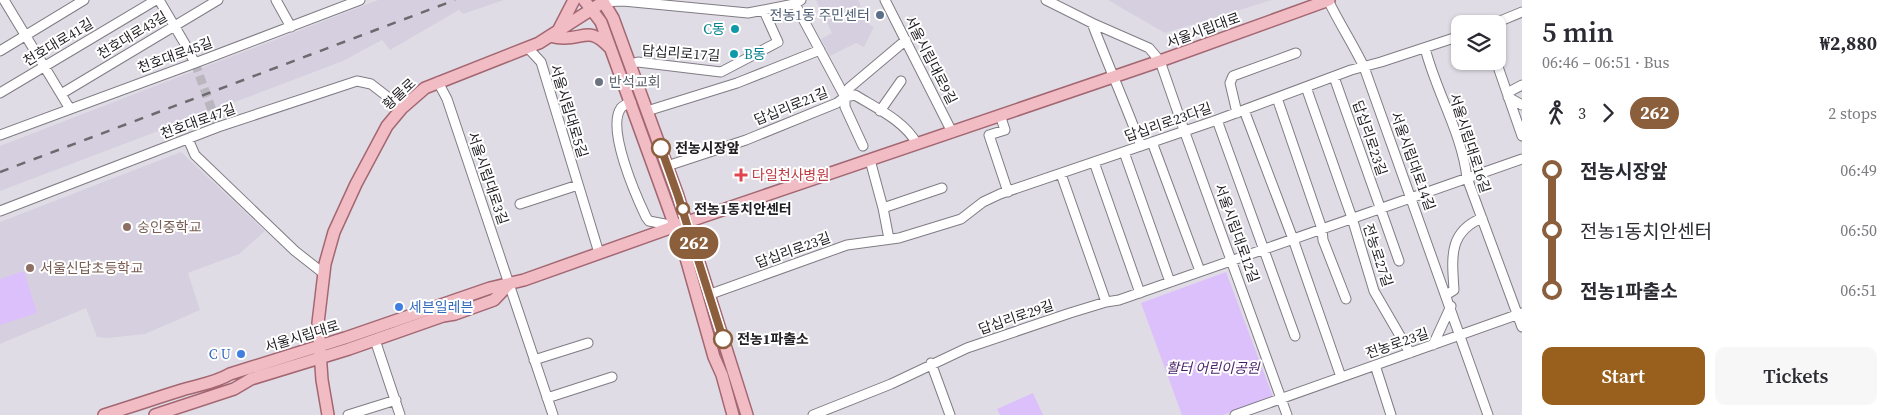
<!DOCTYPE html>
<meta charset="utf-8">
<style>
:root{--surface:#fff;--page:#f7f7f7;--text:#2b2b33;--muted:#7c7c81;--accent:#99601d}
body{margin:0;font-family:"Source Serif 4","Noto Sans KR",serif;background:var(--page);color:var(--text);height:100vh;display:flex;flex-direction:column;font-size:19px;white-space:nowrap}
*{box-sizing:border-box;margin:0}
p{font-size:16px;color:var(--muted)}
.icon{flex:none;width:28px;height:28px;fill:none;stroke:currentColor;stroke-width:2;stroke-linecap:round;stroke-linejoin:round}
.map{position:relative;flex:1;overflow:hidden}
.sheet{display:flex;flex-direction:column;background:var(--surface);width:375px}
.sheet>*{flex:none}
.badge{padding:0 10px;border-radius:16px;font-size:18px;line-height:32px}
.fabs{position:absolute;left:1451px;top:15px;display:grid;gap:10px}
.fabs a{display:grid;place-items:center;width:55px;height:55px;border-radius:10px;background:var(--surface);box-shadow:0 1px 4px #0004;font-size:25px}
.map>.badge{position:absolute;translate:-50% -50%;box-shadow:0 0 0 2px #fff}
.legs{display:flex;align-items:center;gap:8px;height:55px;padding:0 20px;font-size:16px}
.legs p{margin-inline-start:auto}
.headline{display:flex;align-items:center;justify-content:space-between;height:85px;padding:0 20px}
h1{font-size:28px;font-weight:600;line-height:38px}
.action{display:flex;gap:10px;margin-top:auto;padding:10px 20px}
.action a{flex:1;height:58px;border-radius:10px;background:var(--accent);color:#fff;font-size:20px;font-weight:600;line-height:58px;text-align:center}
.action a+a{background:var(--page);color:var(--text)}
ul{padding:0 20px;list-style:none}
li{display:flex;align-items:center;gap:18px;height:60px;font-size:19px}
li i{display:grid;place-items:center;width:8px;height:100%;margin:0 6px;background:currentColor}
li i::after{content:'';width:12px;height:12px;margin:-6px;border:4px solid;border-radius:50%;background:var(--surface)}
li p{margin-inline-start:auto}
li:first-child i{background:linear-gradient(#0000 50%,currentColor 0)}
li:last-child i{background:linear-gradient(currentColor 50%,#0000 0)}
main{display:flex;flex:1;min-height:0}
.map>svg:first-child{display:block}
</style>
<main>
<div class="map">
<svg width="1522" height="415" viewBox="0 0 1522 415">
<rect width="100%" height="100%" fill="#e0dce5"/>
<path fill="#d6cfdf" d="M378 0H504L463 14 459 10 390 50 382 40 343 61 0 191V146Z
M816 0H858L870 25 874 27 864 47 856 43 830 56 821 39 832 33Z
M1108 0H1272L1165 33Z
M181 152 265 231 239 254 188 273 200 310 145 334 107 338 97 337 86 308 0 344V222Z"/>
<path fill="#dcc0fc" d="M24 271 37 313 0 325V279Z
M1226 272 1273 397 1223 415H1182L1141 303Z
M1033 393 1043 415H1000L997 409Z"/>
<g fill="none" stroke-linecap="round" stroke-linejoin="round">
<path stroke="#bab6be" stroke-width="9" stroke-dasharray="9 4.5" stroke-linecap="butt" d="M195 63 218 127"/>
<defs>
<path id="minor" d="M4 0 70 109
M159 0 185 44 195 63
M276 0 291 27
M885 0 952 132
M1046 0 1092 23 1149 48 1160 61 1184 130 1287 415
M1328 0C1339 23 1353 44 1364 67L1488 415
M603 2 623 1 748 13 794 4 801 0
M795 4 845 97V107L863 146
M1092 23C1108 65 1126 105 1141 146
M1493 24 1522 12
M528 48 541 62 599 253
M1425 48C1436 92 1462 133 1467 178L1522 327
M0 51 84 0
M1496 61 1522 136
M630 64 638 62 721 72 778 42 764 11
M1334 77 1399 261
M438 82 447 99 553 415
M1306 87 1352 218 1374 291 1410 353
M0 93 156 0
M1507 93 1522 85
M61 94 218 0
M845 97 855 95C876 108 905 121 917 144
M1508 97 1522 105
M1277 98 1322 229 1323 240 1346 299
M631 102C628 104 623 105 621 108 606 128 636 196 646 217L649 221 675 226
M1244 110 1293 239 1341 377
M647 111 737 83 820 50
M880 111 901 81
M1237 113 1230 83 1233 76 1296 53
M1000 115 1005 130 989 135 1008 192
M1217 120 1295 336
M0 135 195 63 360 0
M188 139 195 155 295 251 323 273
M1152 142 1200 271
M1124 152 1170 282
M870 160 883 208 889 239
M1094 162 1140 293
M667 166 746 140 837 103 845 97 849 88 906 40
M1061 174 1106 302
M520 204 578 185
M883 208 942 188
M0 211 218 127 357 81 371 84 402 108
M708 295 847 245 899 238 961 219 983 202 1000 194 1217 120 1351 70 1381 62 1460 36
M1446 295 1454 290C1452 258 1448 232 1482 218
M375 340 400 415
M1433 345 1451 306
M534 360 588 343
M931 363 950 415
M1375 365 1391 415
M547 398 612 377
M348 415 396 400
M813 415 891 384 967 348 1070 313 1106 302 1119 300 1522 159
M1235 415 1522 313"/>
<path id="major" d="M584 0 601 22 684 251 714 357 722 375 733 415
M602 0 613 18 678 196 747 415
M559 29 574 0
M550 36C554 37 559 38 563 38 584 39 589 26 609 47
M104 415C130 407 156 398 182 390 198 385 215 383 230 374L345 338 490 288 524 280 687 222 1160 61 1329 0
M155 415 234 389 251 379 349 349 443 316 455 314 494 300 509 284
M328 415 322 380 318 323 325 264 334 232 356 184 387 126 402 108 425 88 539 43 603 2"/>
</defs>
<use href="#minor" stroke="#807c84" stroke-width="11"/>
<use href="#major" stroke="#a36772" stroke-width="14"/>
<use href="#minor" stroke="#fff" stroke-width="9"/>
<use href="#major" stroke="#f2bcc4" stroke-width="11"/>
<path stroke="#6c696f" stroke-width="2.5" stroke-dasharray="9 9" stroke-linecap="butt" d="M0 172 455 0"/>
</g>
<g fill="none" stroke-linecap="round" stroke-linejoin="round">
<defs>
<path id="line-1" d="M661 148 678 196 723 339"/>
</defs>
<use href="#line-1" stroke="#fff" stroke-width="11"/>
<use href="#line-1" stroke="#8b5e3c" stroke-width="8"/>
</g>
<circle fill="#5c6f8a" stroke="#fff" stroke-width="2" cx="880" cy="15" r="5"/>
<g fill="#0f9aa8" stroke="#fff" stroke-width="2">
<circle cx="735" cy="29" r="5"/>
<circle cx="734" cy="54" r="5"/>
</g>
<circle fill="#6b7280" stroke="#fff" stroke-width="2" cx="599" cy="82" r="5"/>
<g fill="#fff" stroke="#8b5e3c" stroke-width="2.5">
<circle cx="661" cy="148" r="9"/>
<circle cx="683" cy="209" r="6"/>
<circle cx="723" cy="339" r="9"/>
</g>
<path fill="#e0444e" stroke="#fff" stroke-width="2" d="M738.5 167.5h5v5h5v5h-5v5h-5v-5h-5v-5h5z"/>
<g fill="#8d6e63" stroke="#fff" stroke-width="2">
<circle cx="127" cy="227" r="5"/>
<circle cx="30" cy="268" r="5"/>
</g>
<g fill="#3f7fe0" stroke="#fff" stroke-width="2">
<circle cx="399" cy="307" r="5"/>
<circle cx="241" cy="354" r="5"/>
</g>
<g text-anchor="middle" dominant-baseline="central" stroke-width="4" stroke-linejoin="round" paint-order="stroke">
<g font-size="14" fill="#4e5e75" stroke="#fff" text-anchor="end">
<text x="870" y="15">전농1동 주민센터</text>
</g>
<g font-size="14" fill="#0d838f" stroke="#fff" text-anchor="end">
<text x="725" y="29">C동</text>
<text x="744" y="54" text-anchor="start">B동</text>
</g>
<g font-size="14" fill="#201e22" stroke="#fff">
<text transform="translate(1203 30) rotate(-20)">서울시립대로</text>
<text transform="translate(132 35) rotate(-31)">천호대로43길</text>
<text transform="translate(58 42) rotate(-31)">천호대로41길</text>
<text transform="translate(681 53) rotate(4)">답십리로17길</text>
<text transform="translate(175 55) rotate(-20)">천호대로45길</text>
<text transform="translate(931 60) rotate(63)">서울시립대로9길</text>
<text transform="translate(399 94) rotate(-43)">황물로</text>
<text transform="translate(791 106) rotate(-22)">답십리로21길</text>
<text transform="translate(569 111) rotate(73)">서울시립대로5길</text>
<text transform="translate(198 121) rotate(-20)">천호대로47길</text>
<text transform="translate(1168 122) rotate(-19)">답십리로23다길</text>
<text transform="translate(1370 138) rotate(71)">답십리로23길</text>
<text transform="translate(1470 143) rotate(72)">서울시립대로16길</text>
<text transform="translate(1413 161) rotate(70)">서울시립대로14길</text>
<text transform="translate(488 178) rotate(71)">서울시립대로3길</text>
<text transform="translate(1237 233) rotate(70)">서울시립대로12길</text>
<text transform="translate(793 250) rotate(-20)">답십리로23길</text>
<text transform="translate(1378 255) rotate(72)">전농로27길</text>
<text transform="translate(1016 317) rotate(-19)">답십리로29길</text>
<text transform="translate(302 336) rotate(-17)">서울시립대로</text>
<text transform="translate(1397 343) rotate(-19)">전농로23길</text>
</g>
<g font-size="14" fill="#5b616d" stroke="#fff" text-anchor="start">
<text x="609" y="82">반석교회</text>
</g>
<g font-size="14" font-weight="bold" fill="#201e22" stroke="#fff" text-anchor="start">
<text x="675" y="148">전농시장앞</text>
<text x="694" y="209">전농1동치안센터</text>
<text x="737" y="339">전농1파출소</text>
</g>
<g font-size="14" fill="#be3a42" stroke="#fff" text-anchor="start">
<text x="752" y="175">다일천사병원</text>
</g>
<g font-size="14" fill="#785e54" stroke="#fff" text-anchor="start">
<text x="137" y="227">숭인중학교</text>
<text x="40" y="268">서울신답초등학교</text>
</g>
<g font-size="14" fill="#366cbe" stroke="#fff" text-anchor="start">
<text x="409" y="307">세븐일레븐</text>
<text x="231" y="354" text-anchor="end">C U</text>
</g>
<g font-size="14" font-style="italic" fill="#471f68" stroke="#fff">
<text x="1213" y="368">활터 어린이공원</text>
</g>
</g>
</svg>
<div class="fabs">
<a><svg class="icon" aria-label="layers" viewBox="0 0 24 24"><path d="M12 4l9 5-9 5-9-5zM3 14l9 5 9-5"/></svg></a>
</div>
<b class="badge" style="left:694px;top:243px;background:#8b5e3c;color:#fff">262</b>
</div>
<section class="sheet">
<div class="headline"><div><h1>5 min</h1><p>06:46 – 06:51 · Bus</p></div><b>₩2,880</b></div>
<div class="legs"><svg class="icon" aria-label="walk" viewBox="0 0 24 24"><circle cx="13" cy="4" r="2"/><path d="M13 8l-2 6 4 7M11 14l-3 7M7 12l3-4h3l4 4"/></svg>3<svg class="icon" aria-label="forward" viewBox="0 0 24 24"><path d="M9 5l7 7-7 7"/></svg><b class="badge" style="background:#8b5e3c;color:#fff">262</b><p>2 stops</p></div>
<ul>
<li><i style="color:#8b5e3c"></i><b>전농시장앞</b><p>06:49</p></li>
<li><i style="color:#8b5e3c"></i><span>전농1동치안센터</span><p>06:50</p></li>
<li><i style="color:#8b5e3c"></i><b>전농1파출소</b><p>06:51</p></li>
</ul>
<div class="action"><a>Start</a><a>Tickets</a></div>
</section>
</main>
